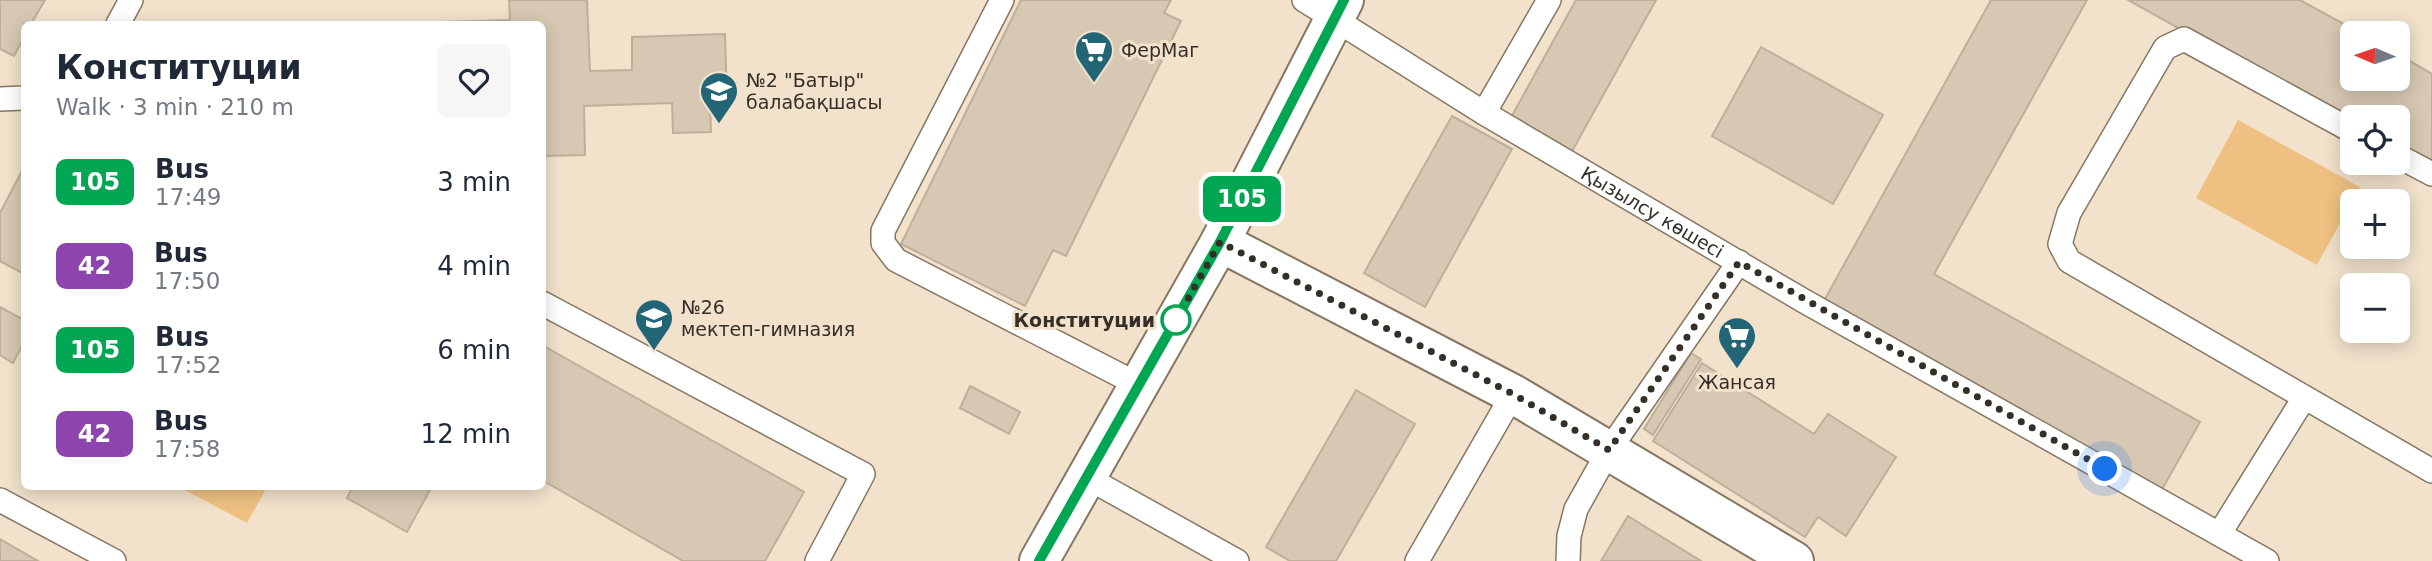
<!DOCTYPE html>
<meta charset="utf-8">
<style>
:root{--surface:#fff;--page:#f6f6f7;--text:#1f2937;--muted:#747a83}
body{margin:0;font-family:"DejaVu Sans",sans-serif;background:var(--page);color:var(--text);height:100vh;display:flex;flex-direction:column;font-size:26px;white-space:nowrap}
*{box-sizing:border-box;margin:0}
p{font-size:23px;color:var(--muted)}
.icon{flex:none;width:38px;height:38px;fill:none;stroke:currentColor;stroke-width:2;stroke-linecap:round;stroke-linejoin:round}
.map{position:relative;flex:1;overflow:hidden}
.side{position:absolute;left:21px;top:21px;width:525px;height:469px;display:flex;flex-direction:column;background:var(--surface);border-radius:10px;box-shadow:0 4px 18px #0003}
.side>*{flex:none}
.badge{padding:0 14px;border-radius:10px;font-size:24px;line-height:46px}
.needle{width:46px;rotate:272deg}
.controls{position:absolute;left:2340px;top:21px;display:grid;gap:14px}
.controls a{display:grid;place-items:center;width:70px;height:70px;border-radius:10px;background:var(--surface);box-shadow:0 4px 18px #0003;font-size:35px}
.you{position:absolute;width:35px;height:35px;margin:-18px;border:5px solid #fff;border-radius:50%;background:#1a73e8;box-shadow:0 0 0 10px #1a73e833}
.map>.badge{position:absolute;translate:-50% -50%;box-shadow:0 0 0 4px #fff}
.round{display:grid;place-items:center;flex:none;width:74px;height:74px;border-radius:10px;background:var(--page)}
.summary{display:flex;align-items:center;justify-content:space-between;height:119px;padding:0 35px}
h1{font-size:33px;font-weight:800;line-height:52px}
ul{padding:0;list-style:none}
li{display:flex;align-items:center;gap:21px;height:84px;padding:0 35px}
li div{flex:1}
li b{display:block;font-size:26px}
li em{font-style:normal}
li .badge{min-width:77px;font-weight:700;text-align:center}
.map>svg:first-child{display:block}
</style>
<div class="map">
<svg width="2432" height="561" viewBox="0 0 2432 561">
<rect width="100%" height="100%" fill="#f2e2cc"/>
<path fill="#eec182" d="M2238 120 2360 187 2317 265 2196 198Z
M179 487H267L247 523Z"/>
<path fill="#d7c8b3" stroke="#beaf9a" stroke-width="2" d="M0 0H45L31 24H24V37L14 56 0 49Z
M509 0H587L590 71 632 70V37L725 34 727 101 710 102 711 132 673 133 672 103 584 106 585 155 542 156V24H373L510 20Z
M1021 0H1171L1164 13 1181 21 1066 256 1053 250 1025 306 901 244Z
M1576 0H1656L1570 155 1509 121Z
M1991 0H2087L1934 274 2200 422 2159 495 1821 306Z
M2128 0H2300L2360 33H2352V79H2398V54L2432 74V170L2398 151V117H2352V125Z
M1761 47 1883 115 1833 204 1712 136Z
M1452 116 1512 149 1425 307 1364 273Z
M24 167V274L0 261V213Z
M0 307 24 320V342L13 363 0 355Z
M542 345 804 492 765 561H683L542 480Z
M1691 353 1701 359 1653 435 1644 429Z
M1702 363 1814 434 1828 414 1896 457 1846 536 1818 517 1805 537 1653 441Z
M970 386 1020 412 1009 434 960 408Z
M1356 390 1415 424 1336 561H1290L1266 547Z
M353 486H432L407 532 347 498Z
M1628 516 1701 561H1601Z
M0 539 38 561H0Z"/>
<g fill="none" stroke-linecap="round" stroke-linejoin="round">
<defs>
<g id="lane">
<path d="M1002 0 883 231V243L896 260 1139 385"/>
<path id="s1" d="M1304 0 1484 113 1804 301 2267 561"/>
<path d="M118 24 131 0"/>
<path d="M0 99 24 98"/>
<path d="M1484 113 1549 0"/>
<path d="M2352 131 2184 39 2165 48 2069 213 2060 244 2069 261 2432 471"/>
<path d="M2398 156 2432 174"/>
<path d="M542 303 863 474 817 561"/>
<path d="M1086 477 1237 561"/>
<path d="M0 500 114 561"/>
<path d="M2220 533 2304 398"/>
<path d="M1417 561 1513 394"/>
<path d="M1568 561 1569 536 1576 509 1609 450 1739 262"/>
</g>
<path id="street" d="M1220 242 1513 394 1794 561"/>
<path id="secondary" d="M1039 561 1220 242 1344 0"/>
</defs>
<use href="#lane" stroke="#857763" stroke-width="26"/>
<use href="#street" stroke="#857763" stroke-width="42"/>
<use href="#secondary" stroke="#857763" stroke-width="42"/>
<use href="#lane" stroke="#fff" stroke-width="23"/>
<use href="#street" stroke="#fff" stroke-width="38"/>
<use href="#secondary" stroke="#fff" stroke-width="38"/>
</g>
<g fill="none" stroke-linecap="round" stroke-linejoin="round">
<defs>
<path id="line" d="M1039 561 1220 242 1344 0"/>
</defs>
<use href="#line" stroke="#fff" stroke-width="16"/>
<use href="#line" stroke="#00a651" stroke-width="10"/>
<path stroke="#352f27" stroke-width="7" stroke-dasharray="0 12.6" d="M1176 320 1220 242 1513 394 1609 450 1739 262 2105 469"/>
</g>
<defs>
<symbol id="supermarket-pin" viewBox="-11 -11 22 30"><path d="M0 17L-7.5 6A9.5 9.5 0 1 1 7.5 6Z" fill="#216577" stroke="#f2e2cc"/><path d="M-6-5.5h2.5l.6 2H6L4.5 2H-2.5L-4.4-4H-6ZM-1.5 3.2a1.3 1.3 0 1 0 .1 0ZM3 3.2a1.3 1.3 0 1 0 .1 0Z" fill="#fff"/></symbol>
<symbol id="school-pin" viewBox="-11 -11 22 30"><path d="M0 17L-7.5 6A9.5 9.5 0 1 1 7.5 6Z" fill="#216577" stroke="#f2e2cc"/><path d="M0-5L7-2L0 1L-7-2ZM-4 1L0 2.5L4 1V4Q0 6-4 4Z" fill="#fff"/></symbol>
</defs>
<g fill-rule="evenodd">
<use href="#supermarket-pin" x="1072" y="28" width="44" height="60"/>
<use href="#school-pin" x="697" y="69" width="44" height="60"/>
<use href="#school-pin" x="632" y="296" width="44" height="60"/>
<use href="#supermarket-pin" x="1715" y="314" width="44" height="60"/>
</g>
<circle fill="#fff" stroke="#00a651" stroke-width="3.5" cx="1176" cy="320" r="14"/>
<g text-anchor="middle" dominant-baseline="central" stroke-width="6" stroke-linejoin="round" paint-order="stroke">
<g font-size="19" fill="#352f27" stroke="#f2e2cc" text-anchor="start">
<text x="1121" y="50">ФерМаг</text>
<text x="746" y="80">№2 "Батыр"<tspan x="746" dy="22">балабақшасы</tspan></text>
<text x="681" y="307">№26<tspan x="681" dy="22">мектеп-гимназия</tspan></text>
<text x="1737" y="382" text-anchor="middle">Жансая</text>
</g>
<g font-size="19" fill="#352f27" stroke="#f2e2cc">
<text stroke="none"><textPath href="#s1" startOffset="408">Қызылсу көшесі</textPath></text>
</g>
<g font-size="19" font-weight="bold" fill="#352f27" stroke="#f2e2cc" text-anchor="end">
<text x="1155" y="320">Конституции</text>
</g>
</g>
</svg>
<div class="controls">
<a><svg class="needle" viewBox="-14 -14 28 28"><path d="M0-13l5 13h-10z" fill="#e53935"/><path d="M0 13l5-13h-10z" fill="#747a83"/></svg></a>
<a><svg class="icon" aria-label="locate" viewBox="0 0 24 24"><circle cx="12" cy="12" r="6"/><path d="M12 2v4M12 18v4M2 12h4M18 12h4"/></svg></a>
<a>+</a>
<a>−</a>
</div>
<div class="you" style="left:2105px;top:469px"></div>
<b class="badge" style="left:1242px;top:199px;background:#00a651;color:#fff">105</b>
<section class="side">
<div class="summary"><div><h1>Конституции</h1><p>Walk · 3 min · 210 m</p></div><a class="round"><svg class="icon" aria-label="heart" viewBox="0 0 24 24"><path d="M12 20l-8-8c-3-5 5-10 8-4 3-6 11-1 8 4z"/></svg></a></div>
<ul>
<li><span class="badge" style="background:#00a651;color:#fff">105</span><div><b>Bus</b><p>17:49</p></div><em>3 min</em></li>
<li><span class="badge" style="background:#8e44ad;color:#fff">42</span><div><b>Bus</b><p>17:50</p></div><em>4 min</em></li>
<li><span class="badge" style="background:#00a651;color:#fff">105</span><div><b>Bus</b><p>17:52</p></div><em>6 min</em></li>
<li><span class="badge" style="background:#8e44ad;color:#fff">42</span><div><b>Bus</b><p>17:58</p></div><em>12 min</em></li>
</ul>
</section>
</div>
